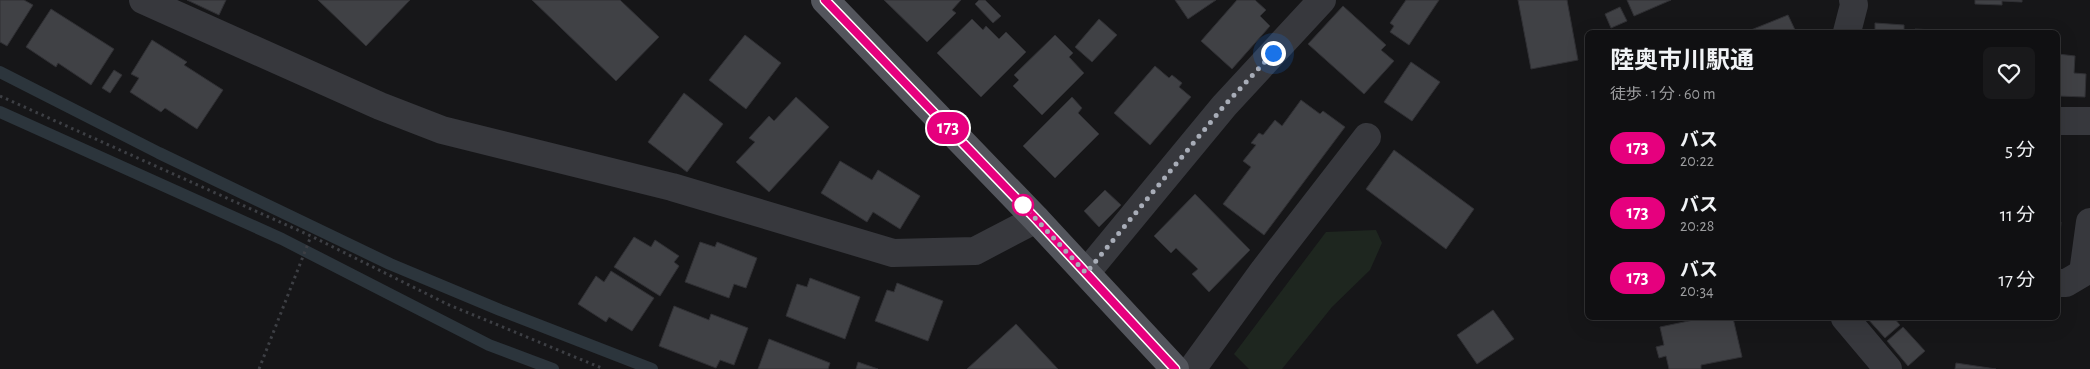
<!DOCTYPE html>
<html lang="ja">
<meta charset="utf-8">
<style>
:root{--surface:#101012;--page:#19191b;--text:#f1f3f6;--muted:#9c9d9f;--line:#303032}
body{margin:0;font-family:"Alegreya Sans","Noto Sans JP",sans-serif;background:var(--page);color:var(--text);height:100vh;display:flex;flex-direction:column;font-size:19px;white-space:nowrap}
*{box-sizing:border-box;margin:0}
p{font-size:16px;color:var(--muted)}
.icon{flex:none;width:28px;height:28px;fill:none;stroke:currentColor;stroke-width:2;stroke-linecap:round;stroke-linejoin:round}
.map{position:relative;flex:1;overflow:hidden}
.drawer{position:absolute;left:1585px;top:30px;width:475px;height:290px;display:flex;flex-direction:column;background:var(--surface);border-radius:8px;box-shadow:0 5px 20px #0002,0 0 0 1px var(--line)}
.drawer>*{flex:none}
.badge{padding:0 10px;border-radius:16px;font-size:18px;line-height:32px}
.you{position:absolute;width:25px;height:25px;margin:-12px;border:4px solid #fff;border-radius:50%;background:#1a73e8;box-shadow:0 0 0 8px #1a73e833}
.map>.badge{position:absolute;translate:-50% -50%;box-shadow:0 0 0 2px #fff}
.round{display:grid;place-items:center;flex:none;width:52px;height:52px;border-radius:8px;background:var(--page)}
.headline{display:flex;align-items:center;justify-content:space-between;height:85px;padding:0 25px}
h1{font-size:24px;font-weight:700;line-height:38px}
ul{padding:0;list-style:none}
li{display:flex;align-items:center;gap:15px;height:65px;padding:0 25px}
li div{flex:1}
li b{display:block;font-size:19px}
li em{font-style:normal}
li .badge{min-width:55px;font-weight:700;text-align:center}
.map>svg:first-child{display:block}
</style>
<div class="map">
<svg width="2090" height="369" viewBox="0 0 2090 369">
<rect width="100%" height="100%" fill="#161618"/>
<path fill="#1e261f" d="M1376 230 1382 243 1370 270 1332 307 1282 369H1249L1234 354 1326 232Z"/>
<g fill="none" stroke-linecap="round" stroke-linejoin="round">
<path stroke="#2c353c" stroke-width="12" d="M0 72 159 153 390 264 500 310 652 369
M0 112 282 239 489 345 553 369"/>
</g>
<path fill="#404145" stroke="#303034" d="M0 0H24L33 5 7 46 0 42Z
M187 0H226L219 15Z
M318 0H410L366 46Z
M532 0H620L659 37 616 81Z
M884 0H961L952 10 956 13 927 42Z
M979 0H985L1001 16 993 23 975 4Z
M1175 0H1216L1188 19Z
M1237 0H1255L1266 10 1260 16 1270 26 1232 69 1201 41Z
M1406 0H1439L1409 45 1390 32 1394 26 1390 23Z
M1518 0H1567L1578 60 1531 69Z
M1627 0H1671L1634 16Z
M1975 0H2022V2L2002 1V5L1975 4Z
M1343 6 1386 45 1381 50 1394 61 1364 94 1308 44Z
M1620 7 1627 21 1611 28 1605 14Z
M51 9 114 49 91 85 58 63 56 67 26 47Z
M1788 15 1796 32H1746Z
M972 19 983 30 986 26 999 39 1006 32 1026 52 981 97 937 53Z
M1099 19 1117 35 1092 62 1075 47Z
M1875 23 1904 25V32H1875Z
M1915 29 1934 30 1933 32H1915Z
M745 35 781 63 746 109 709 80Z
M1055 35 1073 53 1069 57 1084 73 1042 115 1013 86 1019 80 1014 75Z
M152 40 187 62 184 65 223 90 197 129 165 108 161 112 130 92 139 78 131 74Z
M2058 54 2075 56 2074 73 2086 74 2085 97 2058 96Z
M1411 62 1440 82 1412 121 1384 102Z
M1155 66 1169 78 1172 75 1182 83 1179 87 1191 97 1150 145 1114 113Z
M114 70 122 75 110 93 102 88Z
M684 93 723 124 687 172 648 142Z
M796 97 829 127 769 192 736 162 755 142 749 138 769 116 774 121Z
M1072 97 1082 108 1078 113 1099 134 1055 178 1023 146Z
M1301 100 1320 114 1323 111 1345 127 1264 235 1223 204 1251 167 1243 161 1256 145 1251 143 1259 133 1263 135 1275 120 1282 126Z
M1394 150 1474 209 1446 249 1366 189Z
M840 161 872 180 878 170 920 196 900 229 873 212 867 222 821 193Z
M1105 190 1121 205 1099 227 1084 211Z
M1195 194 1250 250 1209 292 1192 274 1198 269 1176 248 1171 253 1154 236Z
M2058 222H2061L2058 260Z
M634 237 651 247 655 240 679 256 674 262 679 266 660 296 614 267Z
M700 242 715 247 717 242 757 258 746 288 734 284 729 298 685 282Z
M611 271 654 298 632 331 609 317 606 322 578 304 596 276 604 282Z
M810 278 860 297 845 339 786 316 797 284 807 287Z
M897 283 943 301 928 341 875 321 887 290 894 292Z
M674 306 709 320 711 314 748 328 734 365 720 360 716 368 659 346Z
M1493 310 1514 339 1477 364 1457 335Z
M1703 318H1733L1742 357 1701 365V369H1669L1666 356 1659 358 1656 347 1664 345 1660 327Z
M1867 318H1894L1900 325 1885 338Z
M1016 324 1058 369H967Z
M1903 327 1925 351 1908 366 1887 341Z
M769 339 830 363 828 369H758Z
M858 362 878 369H856Z
M1956 363 1996 369H1955Z"/>
<g fill="none" stroke-linecap="round" stroke-linejoin="round">
<path stroke="#3d3f44" stroke-width="3" stroke-dasharray="2.5 4" stroke-linecap="butt" d="M0 96 311 236 447 304 604 369
M259 369 311 236"/>
<path stroke="#37383d" stroke-width="28" d="M143 0 380 106 442 130 672 187 893 253 975 251 1036 219
M1847 32 1854 5 1853 0
M2058 121H2090
M1086 273 1224 106 1322 0
M2058 283H2066L2083 273 2090 222
M1845 318 1888 369
M1192 369 1264 270 1367 137"/>
<path stroke="#53555c" stroke-width="28" d="M825 0 1036 219 1175 369"/>
</g>
<g fill="none" stroke-linecap="round" stroke-linejoin="round">
<defs>
<path id="line" d="M825 0 1036 219 1175 369"/>
</defs>
<use href="#line" stroke="#fff" stroke-width="11"/>
<use href="#line" stroke="#e6007e" stroke-width="8"/>
<path stroke="#a8adb8" stroke-width="5" stroke-dasharray="0 9" d="M1023 205 1086 273 1224 106 1273 53"/>
</g>
<circle fill="#fff" stroke="#e6007e" stroke-width="2.5" cx="1023" cy="205" r="10"/>
</svg>
<div class="you" style="left:1273px;top:53px"></div>
<b class="badge" style="left:948px;top:128px;background:#e6007e;color:#fff">173</b>
<section class="drawer">
<div class="headline"><div><h1>陸奥市川駅通</h1><p>徒歩 · 1 分 · 60 m</p></div><a class="round"><svg class="icon" aria-label="heart" viewBox="0 0 24 24"><path d="M12 20l-8-8c-3-5 5-10 8-4 3-6 11-1 8 4z"/></svg></a></div>
<ul>
<li><span class="badge" style="background:#e6007e;color:#fff">173</span><div><b>バス</b><p>20:22</p></div><em>5 分</em></li>
<li><span class="badge" style="background:#e6007e;color:#fff">173</span><div><b>バス</b><p>20:28</p></div><em>11 分</em></li>
<li><span class="badge" style="background:#e6007e;color:#fff">173</span><div><b>バス</b><p>20:34</p></div><em>17 分</em></li>
</ul>
</section>
</div>
